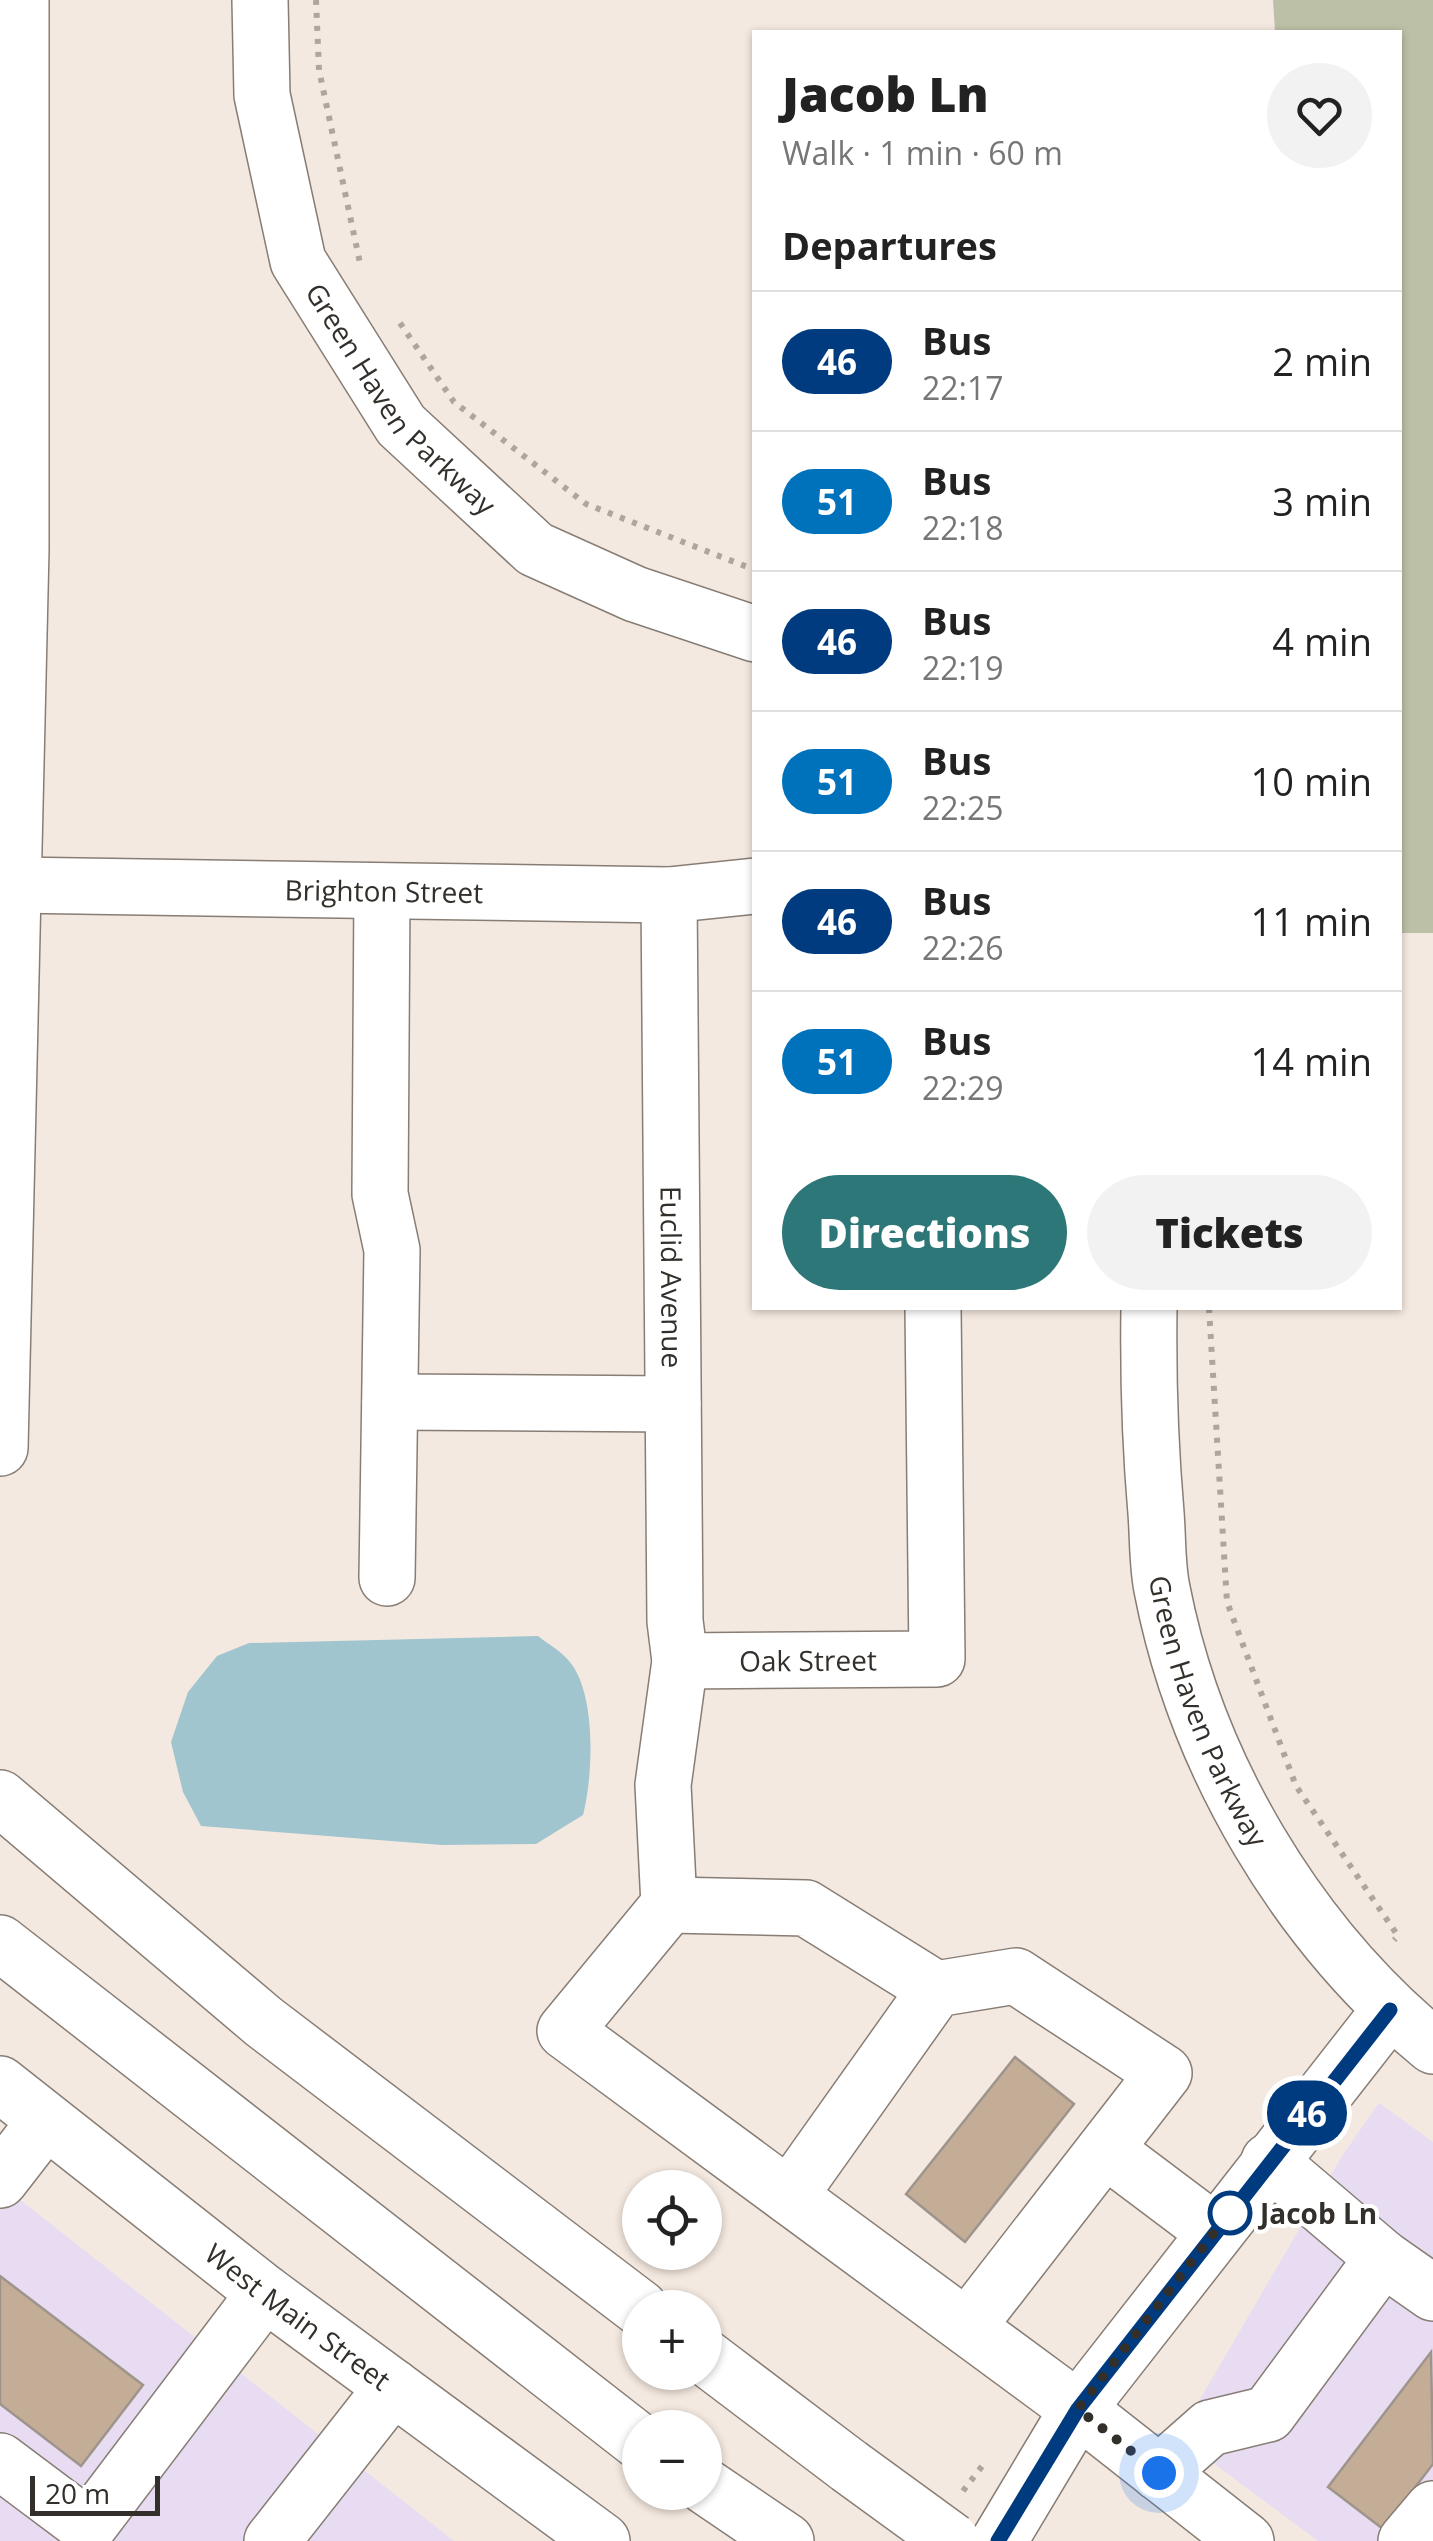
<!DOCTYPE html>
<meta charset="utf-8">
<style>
:root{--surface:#fff;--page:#f2f2f2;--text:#222;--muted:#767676;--line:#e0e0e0;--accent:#2d7778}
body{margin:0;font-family:"Open Sans",sans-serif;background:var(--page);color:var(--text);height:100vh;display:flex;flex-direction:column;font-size:38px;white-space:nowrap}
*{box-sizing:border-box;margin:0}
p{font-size:32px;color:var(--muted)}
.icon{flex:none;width:55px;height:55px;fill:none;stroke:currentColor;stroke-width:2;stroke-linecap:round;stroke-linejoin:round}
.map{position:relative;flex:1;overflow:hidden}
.panel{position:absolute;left:752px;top:30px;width:650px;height:1280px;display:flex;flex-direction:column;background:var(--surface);border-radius:0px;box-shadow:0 2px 8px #0004}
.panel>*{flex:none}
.badge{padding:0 20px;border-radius:32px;font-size:35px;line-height:65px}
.fabs{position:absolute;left:622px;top:2170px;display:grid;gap:20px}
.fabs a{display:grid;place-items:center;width:100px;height:100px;border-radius:50%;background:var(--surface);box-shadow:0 2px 8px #0004;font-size:50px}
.scale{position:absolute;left:30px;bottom:25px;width:130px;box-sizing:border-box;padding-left:10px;border:5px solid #332f2b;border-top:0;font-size:28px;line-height:35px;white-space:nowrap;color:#332f2b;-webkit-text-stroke:8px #fff;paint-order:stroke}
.you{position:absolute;width:50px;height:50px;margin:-25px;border:8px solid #fff;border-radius:50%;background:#1a73e8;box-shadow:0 0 0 15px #1a73e833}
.map>.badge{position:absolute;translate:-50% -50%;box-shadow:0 0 0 5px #fff}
h2{padding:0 30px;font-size:38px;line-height:90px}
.round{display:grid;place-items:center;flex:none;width:105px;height:105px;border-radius:52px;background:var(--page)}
.head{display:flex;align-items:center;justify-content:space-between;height:170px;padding:0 30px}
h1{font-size:48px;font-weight:800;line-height:75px}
.button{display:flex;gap:20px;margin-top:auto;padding:20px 30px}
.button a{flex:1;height:115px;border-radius:60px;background:var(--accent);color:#fff;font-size:40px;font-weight:800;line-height:115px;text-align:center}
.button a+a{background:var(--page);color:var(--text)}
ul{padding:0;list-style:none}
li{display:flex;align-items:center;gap:30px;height:140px;padding:0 30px;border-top:2px solid var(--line)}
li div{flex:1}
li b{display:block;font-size:38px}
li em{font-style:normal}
li .badge{min-width:110px;font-weight:700;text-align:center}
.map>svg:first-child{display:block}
</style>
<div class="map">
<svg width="1433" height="2541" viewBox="0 0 1433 2541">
<rect width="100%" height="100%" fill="#f4e9e0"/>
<path fill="#e7dcf1" d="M1379 2103 1433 2142V2541H1318L1178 2437 1342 2156Z
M0 2184 454 2541H0Z"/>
<path fill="#bcc0a6" d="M1273 0H1433V933H1400V32H1275Z"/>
<path fill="#a1c5ce" d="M538 1636C548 1644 561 1651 569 1661 597 1693 593 1777 583 1815L536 1844 442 1845 201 1826 183 1792 171 1742 188 1692 217 1656 249 1643Z"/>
<path fill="#c4ad97" stroke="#9e948c" stroke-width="2.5" d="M1015 2057 1074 2104 965 2242 906 2194Z
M0 2276 143 2385 81 2466 0 2404Z
M1431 2352 1433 2464 1383 2529 1328 2487Z"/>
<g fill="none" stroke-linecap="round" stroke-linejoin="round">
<defs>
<g id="minor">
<path id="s1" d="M260 0 262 95 298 261 401 425 535 549 635 594 755 634"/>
<path id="s2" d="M14 885 669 895 755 886"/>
<path d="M382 891 380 1194 392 1250 387 1578"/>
<path id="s3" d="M669 895 675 1621 680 1661 663 1785 669 1905 565 2031 1078 2409 1246 2541"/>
<path id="s4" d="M1149 1308C1148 1377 1150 1444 1156 1513 1158 1538 1157 1565 1162 1589 1196 1764 1296 1933 1433 2046"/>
<path d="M390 1402 673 1404"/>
<path d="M0 1448 21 549V0"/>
<path id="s5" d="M680 1661 937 1659 933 1308"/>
<path d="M669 1905 806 1908 936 1989"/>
<path id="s6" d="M0 2084 265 2293 602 2541"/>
<path d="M1106 2150 1215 2232"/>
<path d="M1269 2161 1383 2258 1433 2293"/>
<path d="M0 2180 45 2122"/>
<path d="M789 2196 936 1989 1016 1976 1164 2073 967 2327"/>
<path d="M0 2461 88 2527 265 2293"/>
<path d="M1159 2473 1210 2428 1268 2414 1383 2258"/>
<path d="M272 2541 393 2387"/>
<path d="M999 2541 1078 2409 1390 2010"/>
<path d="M1406 2541 1433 2509"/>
</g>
<path id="highway" d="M0 1798 264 2022 640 2308
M0 1943 640 2442
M705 2357 849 2466
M705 2486 786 2541"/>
</defs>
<use href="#minor" stroke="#877d75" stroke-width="58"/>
<use href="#highway" stroke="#877d75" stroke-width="58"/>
<path stroke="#aea59e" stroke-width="6" stroke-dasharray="5 8" stroke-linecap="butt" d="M316 0 319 70 360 263
M400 323 454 402 586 504 755 570
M1209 1308 1227 1602 1296 1786 1398 1936 1394 1940
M963 2491 983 2465"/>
<use href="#minor" stroke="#fff" stroke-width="55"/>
<use href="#highway" stroke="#fff" stroke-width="55"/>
<defs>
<path id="highway-bridge" d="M849 2466 952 2541"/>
</defs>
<use href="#highway-bridge" stroke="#877d75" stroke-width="58" stroke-linecap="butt"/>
<use href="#highway-bridge" stroke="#fff" stroke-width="55"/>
</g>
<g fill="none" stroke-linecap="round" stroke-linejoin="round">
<defs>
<path id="line" d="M998 2541 1078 2409 1390 2010"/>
</defs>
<use href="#line" stroke="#fff" stroke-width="22"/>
<use href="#line" stroke="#003b80" stroke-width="15"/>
<path stroke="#332f2b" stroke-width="10" stroke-dasharray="0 18" d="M1159 2473 1078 2409 1233 2208 1230 2213"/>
</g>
<circle fill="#fff" stroke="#003b80" stroke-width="5" cx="1230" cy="2213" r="20"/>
<g text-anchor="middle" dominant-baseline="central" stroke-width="8" stroke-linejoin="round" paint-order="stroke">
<g font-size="28" fill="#332f2b" stroke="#fff">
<text stroke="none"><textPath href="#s1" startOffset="438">Green Haven Parkway</textPath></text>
<text stroke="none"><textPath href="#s2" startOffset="370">Brighton Street</textPath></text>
<text stroke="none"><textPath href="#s3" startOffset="382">Euclid Avenue</textPath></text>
<text stroke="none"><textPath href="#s5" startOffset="128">Oak Street</textPath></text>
<text stroke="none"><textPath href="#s4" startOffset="412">Green Haven Parkway</textPath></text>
<text stroke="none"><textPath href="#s6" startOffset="378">West Main Street</textPath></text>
</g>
<g font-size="28" font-weight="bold" fill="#332f2b" stroke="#fff" text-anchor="start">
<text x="1260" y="2213">Jacob Ln</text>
</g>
</g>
</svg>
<div class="fabs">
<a><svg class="icon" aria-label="locate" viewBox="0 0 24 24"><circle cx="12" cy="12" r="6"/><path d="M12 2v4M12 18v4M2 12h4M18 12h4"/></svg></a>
<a>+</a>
<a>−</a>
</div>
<div class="scale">20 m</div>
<div class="you" style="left:1159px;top:2473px"></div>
<b class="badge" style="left:1307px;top:2113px;background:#003b80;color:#fff">46</b>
<section class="panel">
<div class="head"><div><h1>Jacob Ln</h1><p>Walk · 1 min · 60 m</p></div><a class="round"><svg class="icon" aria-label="heart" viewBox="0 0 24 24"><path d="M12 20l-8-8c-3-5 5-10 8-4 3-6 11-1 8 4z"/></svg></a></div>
<h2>Departures</h2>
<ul>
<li><span class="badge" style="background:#003b80;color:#fff">46</span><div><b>Bus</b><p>22:17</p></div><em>2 min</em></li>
<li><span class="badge" style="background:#0072bc;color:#fff">51</span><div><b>Bus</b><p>22:18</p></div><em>3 min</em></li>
<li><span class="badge" style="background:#003b80;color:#fff">46</span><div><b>Bus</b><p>22:19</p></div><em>4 min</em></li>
<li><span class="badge" style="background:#0072bc;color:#fff">51</span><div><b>Bus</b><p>22:25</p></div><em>10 min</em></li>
<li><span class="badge" style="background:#003b80;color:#fff">46</span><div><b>Bus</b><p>22:26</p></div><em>11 min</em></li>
<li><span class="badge" style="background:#0072bc;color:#fff">51</span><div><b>Bus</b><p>22:29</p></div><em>14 min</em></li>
</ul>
<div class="button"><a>Directions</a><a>Tickets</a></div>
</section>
</div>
